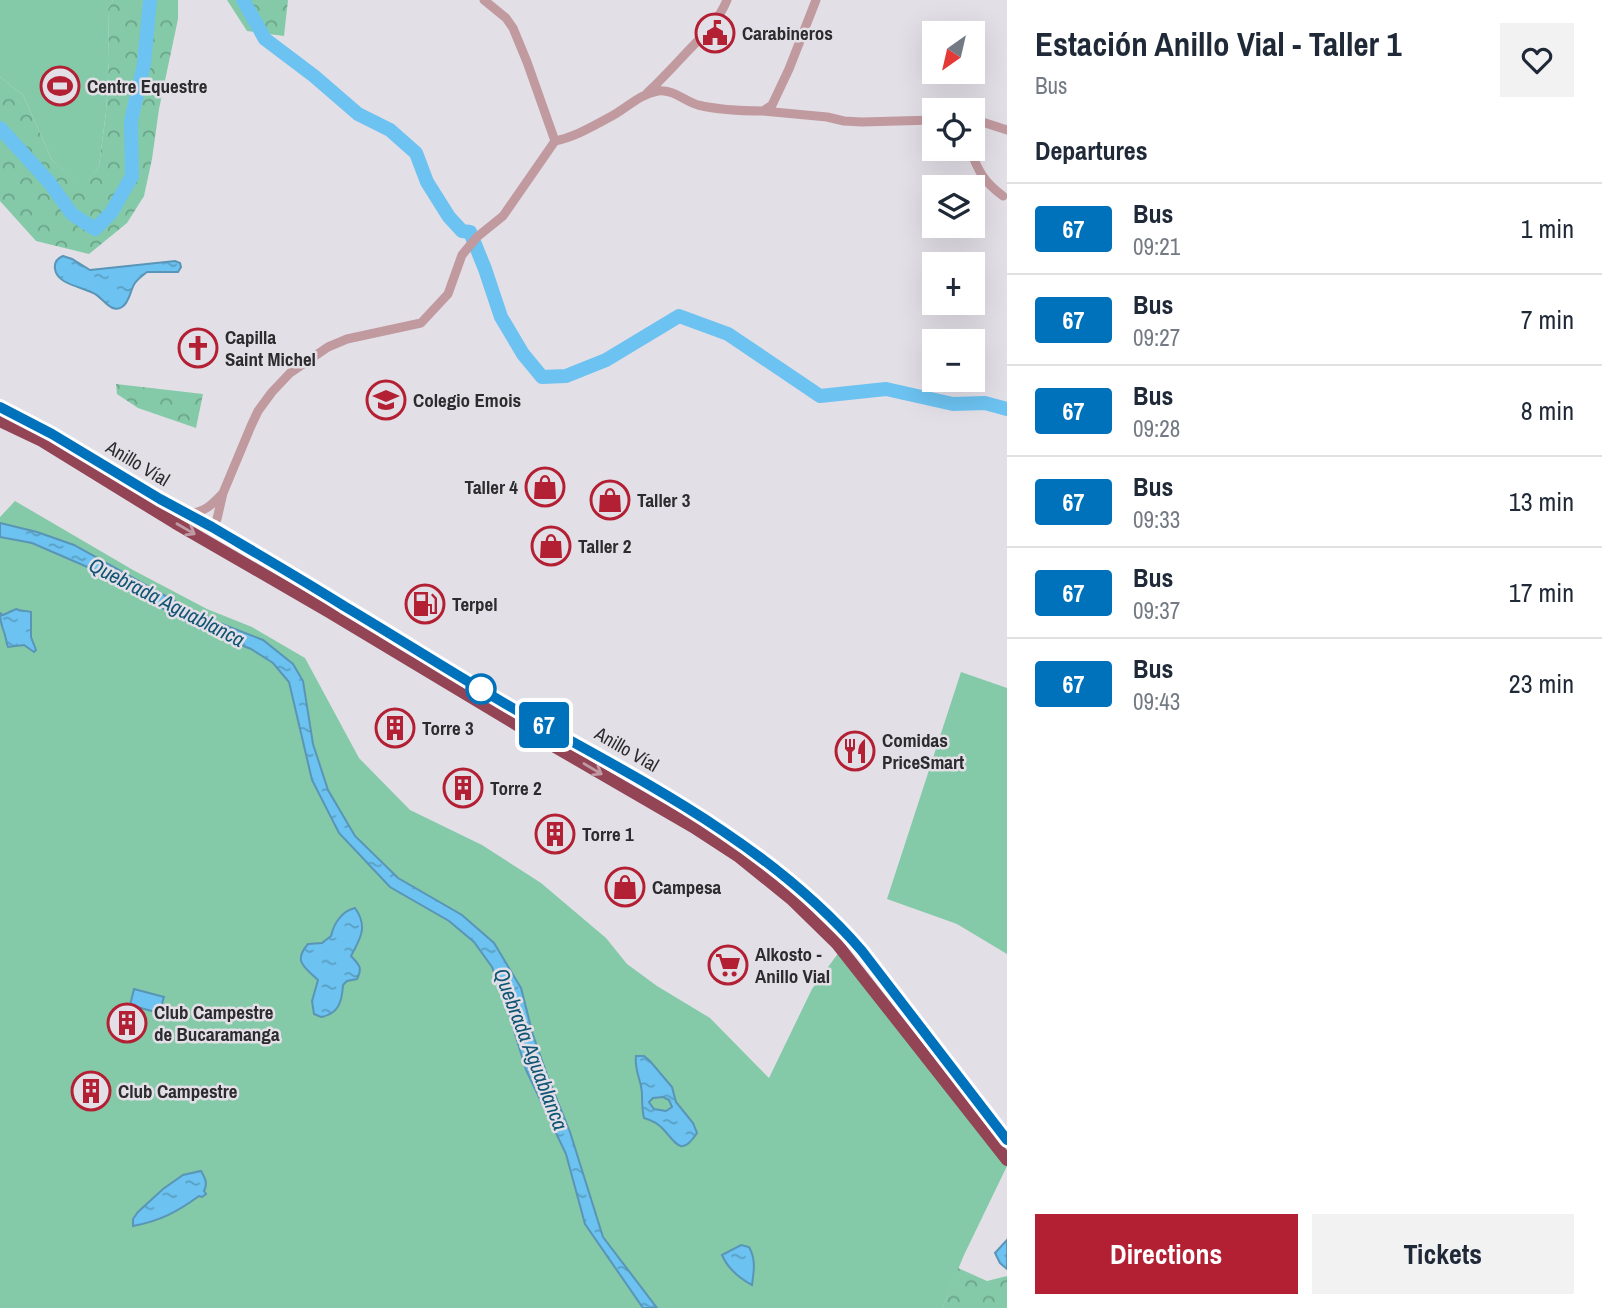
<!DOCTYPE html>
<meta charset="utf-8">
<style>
:root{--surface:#fff;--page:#f2f2f3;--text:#1f2937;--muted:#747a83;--line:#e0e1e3;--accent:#b32033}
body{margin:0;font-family:"Archivo Narrow",sans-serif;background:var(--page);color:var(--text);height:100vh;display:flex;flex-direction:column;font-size:26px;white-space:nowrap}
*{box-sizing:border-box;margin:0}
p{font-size:23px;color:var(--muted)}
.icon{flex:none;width:38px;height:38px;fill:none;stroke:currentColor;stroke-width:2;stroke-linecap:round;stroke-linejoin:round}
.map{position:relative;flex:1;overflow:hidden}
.panel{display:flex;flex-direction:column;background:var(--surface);width:595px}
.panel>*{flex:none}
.badge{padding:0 14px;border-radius:5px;font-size:24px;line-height:46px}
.needle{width:46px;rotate:214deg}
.tools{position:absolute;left:922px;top:21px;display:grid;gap:14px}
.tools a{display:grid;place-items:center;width:63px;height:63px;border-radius:0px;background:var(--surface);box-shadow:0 7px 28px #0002;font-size:35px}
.map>.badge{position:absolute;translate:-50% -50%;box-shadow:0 0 0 4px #fff}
h2{padding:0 28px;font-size:26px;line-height:63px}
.round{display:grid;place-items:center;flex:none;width:74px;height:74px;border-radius:0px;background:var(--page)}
.head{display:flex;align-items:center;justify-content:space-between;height:119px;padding:0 28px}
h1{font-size:33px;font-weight:700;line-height:52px}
.action{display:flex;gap:14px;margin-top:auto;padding:14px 28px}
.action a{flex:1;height:80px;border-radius:0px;background:var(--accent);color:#fff;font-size:28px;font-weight:700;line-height:80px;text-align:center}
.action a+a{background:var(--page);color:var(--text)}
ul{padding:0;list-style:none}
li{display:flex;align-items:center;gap:21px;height:91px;padding:0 28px;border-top:2px solid var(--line)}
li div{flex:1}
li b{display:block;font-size:26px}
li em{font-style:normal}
li .badge{min-width:77px;font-weight:700;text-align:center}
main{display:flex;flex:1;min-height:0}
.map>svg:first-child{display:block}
</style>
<main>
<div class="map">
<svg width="1007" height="1308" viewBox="0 0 1007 1308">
<defs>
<pattern id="forest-crowns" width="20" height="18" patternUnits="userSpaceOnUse" patternTransform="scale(1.75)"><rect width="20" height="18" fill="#84caa8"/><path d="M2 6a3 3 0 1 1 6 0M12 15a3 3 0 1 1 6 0" fill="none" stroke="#6ca489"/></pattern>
<pattern id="water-ripples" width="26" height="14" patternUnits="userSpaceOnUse" patternTransform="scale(1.75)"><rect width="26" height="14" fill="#6cc2f0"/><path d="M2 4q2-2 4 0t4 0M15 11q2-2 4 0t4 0" fill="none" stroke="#599ec3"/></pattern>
</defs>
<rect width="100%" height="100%" fill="#e3dfe7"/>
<path fill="#84caa8" d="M0 0H113L108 11 109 60 106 112 99 166 83 189 52 160 23 95 0 77Z
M15 501 133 570 207 609 252 627 305 658 359 758 410 810 482 845 541 883 606 938 627 964 657 986 710 1018 769 1078 812 989 842 948 1007 1155V1166L964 1255 942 1308H657L603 1237 570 1132 547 1075 533 1035 520 988 494 943 462 915 398 878 355 836 328 790 313 744 303 681 217 622 182 605 74 545 37 532 0 523V517Z
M0 537 32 543 92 569 196 627 251 649 273 663 289 682 312 780 390 887 449 921 474 942 492 967 509 1014 526 1070 566 1154 585 1224 643 1308H0Z
M961 672 1007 688V954L957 924 887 899Z"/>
<path fill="url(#forest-crowns)" d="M113 0H178V19L159 109 152 159 144 196 127 223 89 254 36 241 0 201V77L23 95 52 160 83 188 99 166 106 112 109 60 108 10Z
M227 0H288L284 36 247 31Z
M116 384 203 394 196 428 138 408 117 394Z
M958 1268 987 1281 1007 1276V1308H942Z"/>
<path fill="url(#water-ripples)" stroke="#5995b6" stroke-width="2" fill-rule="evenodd" d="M63 256 72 259 90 270 175 261 180 263 181 267 178 272H147C143 275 138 279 135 283 130 290 130 302 122 307 111 314 103 298 95 294 84 287 57 285 55 269 54 262 58 258 63 256Z
M0 523 37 532 74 545 182 605 217 622 263 640 293 664 303 681 313 744 328 790 355 836 398 878 462 915 494 943 521 988 533 1035 547 1075 570 1132 603 1237 657 1308H643L585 1224 566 1154 526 1070 509 1014 492 967 474 942 449 921 390 887 339 833 312 780 289 682 273 663 251 649 196 627 92 569 32 543 0 537Z
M16 609C22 612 26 610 31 612V637L36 650 34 652 24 645 8 647C6 642 6 637 4 632 1 623 0 622 0 613L3 615Z
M355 908C368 926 361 938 351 956 359 965 363 967 357 979L347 981 343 985C342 1001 339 1014 321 1017L314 1014 312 1001 318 980C306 968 292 962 308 944L322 943 331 936C334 923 342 911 355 908Z
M134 989 164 997 159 1013 130 1005Z
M636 1056H644L650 1061 672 1087 676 1102 693 1123 697 1133C682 1156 677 1145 664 1130 659 1124 651 1120 644 1118 642 1110 642 1103 642 1095 642 1080 634 1072 636 1056ZM663 1097 669 1100 672 1107 666 1111 654 1109 649 1102 653 1098Z
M201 1171C205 1178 208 1183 204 1191L206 1194 202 1197 199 1196C177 1212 160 1221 133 1226V1219L138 1212 163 1189 183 1175Z
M1007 1240V1269L1000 1263 995 1253Z
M741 1245 749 1247C756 1259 754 1271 752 1285 739 1278 728 1269 722 1255Z"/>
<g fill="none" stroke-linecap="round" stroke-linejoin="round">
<path stroke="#6cc2f0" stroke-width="14" d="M243 0 265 39 314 76 358 114 390 130 416 153 427 182 449 217 462 231 470 232 485 269 501 317 523 354 542 377 566 376 606 360 679 316 728 334 820 396 886 389 953 404 985 403 1007 409
M0 128 49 182 72 214 95 229 111 213 132 176 131 121 144 64 150 0"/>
<path stroke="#c19a9f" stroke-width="9" d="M647 93C661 80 673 67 686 53 702 36 718 22 727 0
M763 111 827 117 844 121 862 122 934 120
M973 119 1007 130
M555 141C575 137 593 126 610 117 626 109 639 94 658 91 673 89 684 101 698 105 719 110 742 111 763 111L772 105 789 69 816 0
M970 149C978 171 984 182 1003 196
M188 514C204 512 211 506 222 494
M212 527 217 519 223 493 251 426 258 411 272 392 290 373 328 347 347 339 421 323 448 294 462 255 477 237 503 216 555 141 527 62 513 28 506 18 484 0"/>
<path stroke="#934555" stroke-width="12" d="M0 407 52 434 160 499 212 527C256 554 301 579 344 606 408 644 470 684 535 721 651 786 774 847 861 951L1007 1140
M0 421 40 440 175 523 329 612 517 725 693 827 739 857 791 899 837 944 1007 1160"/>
</g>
<defs><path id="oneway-shaft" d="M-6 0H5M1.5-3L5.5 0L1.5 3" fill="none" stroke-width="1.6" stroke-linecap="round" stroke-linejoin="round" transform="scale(1.75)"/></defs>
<g stroke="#bf9aa5">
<use href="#oneway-shaft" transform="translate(186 529) rotate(30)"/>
<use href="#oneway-shaft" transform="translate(593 769) rotate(31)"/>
</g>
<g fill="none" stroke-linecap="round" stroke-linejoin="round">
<defs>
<path id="line" d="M0 407 52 434 160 499 212 527C256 553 301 579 344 606 408 644 470 684 535 721 652 786 773 848 862 951L1007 1140"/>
</defs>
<use href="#line" stroke="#fff" stroke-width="16"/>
<use href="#line" stroke="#0072bc" stroke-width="10"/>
</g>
<defs>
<symbol id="civic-ring" viewBox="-11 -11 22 22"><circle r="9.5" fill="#e3dfe7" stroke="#b32033" stroke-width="1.5"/><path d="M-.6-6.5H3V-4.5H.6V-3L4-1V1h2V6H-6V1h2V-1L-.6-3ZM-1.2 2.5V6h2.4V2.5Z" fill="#b32033"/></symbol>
<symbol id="stadium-ring" viewBox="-11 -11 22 22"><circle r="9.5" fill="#e3dfe7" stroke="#b32033" stroke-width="1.5"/><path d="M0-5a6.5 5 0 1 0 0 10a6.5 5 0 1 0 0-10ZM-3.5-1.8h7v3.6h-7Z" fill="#b32033"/></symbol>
<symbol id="church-ring" viewBox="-11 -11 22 22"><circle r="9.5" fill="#e3dfe7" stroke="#b32033" stroke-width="1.5"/><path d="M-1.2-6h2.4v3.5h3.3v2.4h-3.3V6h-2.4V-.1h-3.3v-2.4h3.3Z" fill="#b32033"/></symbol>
<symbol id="school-ring" viewBox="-11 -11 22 22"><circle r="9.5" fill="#e3dfe7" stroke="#b32033" stroke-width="1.5"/><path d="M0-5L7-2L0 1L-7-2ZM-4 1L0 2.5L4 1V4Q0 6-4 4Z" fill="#b32033"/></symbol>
<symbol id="shop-ring" viewBox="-11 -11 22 22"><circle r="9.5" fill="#e3dfe7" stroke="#b32033" stroke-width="1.5"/><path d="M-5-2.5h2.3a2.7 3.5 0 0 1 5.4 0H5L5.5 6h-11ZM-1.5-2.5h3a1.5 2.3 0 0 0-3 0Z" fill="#b32033"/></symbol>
<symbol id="fuel-ring" viewBox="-11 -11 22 22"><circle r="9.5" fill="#e3dfe7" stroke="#b32033" stroke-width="1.5"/><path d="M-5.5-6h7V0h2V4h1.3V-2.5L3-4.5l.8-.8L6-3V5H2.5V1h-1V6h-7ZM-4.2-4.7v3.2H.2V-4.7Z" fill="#b32033"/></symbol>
<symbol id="building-ring" viewBox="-11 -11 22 22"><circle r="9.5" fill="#e3dfe7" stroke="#b32033" stroke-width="1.5"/><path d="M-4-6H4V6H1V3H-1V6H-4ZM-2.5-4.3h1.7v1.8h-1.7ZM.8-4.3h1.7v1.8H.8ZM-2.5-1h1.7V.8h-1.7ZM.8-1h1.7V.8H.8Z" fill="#b32033"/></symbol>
<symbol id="restaurant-ring" viewBox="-11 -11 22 22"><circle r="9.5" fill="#e3dfe7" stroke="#b32033" stroke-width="1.5"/><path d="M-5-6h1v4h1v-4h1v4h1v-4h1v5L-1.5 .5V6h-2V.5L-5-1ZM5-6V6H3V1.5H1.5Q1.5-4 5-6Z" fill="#b32033"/></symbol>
<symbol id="supermarket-ring" viewBox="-11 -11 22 22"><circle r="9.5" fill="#e3dfe7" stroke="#b32033" stroke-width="1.5"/><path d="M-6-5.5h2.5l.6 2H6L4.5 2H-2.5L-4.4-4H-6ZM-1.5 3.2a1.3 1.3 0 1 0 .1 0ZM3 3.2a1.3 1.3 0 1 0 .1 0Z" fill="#b32033"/></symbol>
</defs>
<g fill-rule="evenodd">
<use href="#civic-ring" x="693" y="11" width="44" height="44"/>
<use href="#stadium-ring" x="38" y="64" width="44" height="44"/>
<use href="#church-ring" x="176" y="326" width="44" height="44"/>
<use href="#school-ring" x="364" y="378" width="44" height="44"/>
<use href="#shop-ring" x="523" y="465" width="44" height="44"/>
<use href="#shop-ring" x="588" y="478" width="44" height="44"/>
<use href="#shop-ring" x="529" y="524" width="44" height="44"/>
<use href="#fuel-ring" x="403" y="582" width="44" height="44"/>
<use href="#building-ring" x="373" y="706" width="44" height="44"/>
<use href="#restaurant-ring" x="833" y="729" width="44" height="44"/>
<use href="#building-ring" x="441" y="766" width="44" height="44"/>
<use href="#building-ring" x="533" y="812" width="44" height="44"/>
<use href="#shop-ring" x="603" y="865" width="44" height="44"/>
<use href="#supermarket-ring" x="706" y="943" width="44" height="44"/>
<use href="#building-ring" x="105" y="1001" width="44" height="44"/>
<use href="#building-ring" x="69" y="1069" width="44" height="44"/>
</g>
<circle fill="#fff" stroke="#0072bc" stroke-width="3.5" cx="481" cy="689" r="14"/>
<g text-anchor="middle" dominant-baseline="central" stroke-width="5" stroke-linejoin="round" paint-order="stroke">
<g font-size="19" font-weight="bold" fill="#2c2b2e" stroke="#e3dfe7" text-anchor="start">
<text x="742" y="33">Carabineros</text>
<text x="87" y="86">Centre Equestre</text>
<text x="225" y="337">Capilla<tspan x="225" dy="22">Saint Michel</tspan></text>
<text x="413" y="400">Colegio Emois</text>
<text x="518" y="487" text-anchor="end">Taller 4</text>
<text x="637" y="500">Taller 3</text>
<text x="578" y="546">Taller 2</text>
<text x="452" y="604">Terpel</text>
<text x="422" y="728">Torre 3</text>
<text x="882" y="740">Comidas<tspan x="882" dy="22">PriceSmart</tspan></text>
<text x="490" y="788">Torre 2</text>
<text x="582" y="834">Torre 1</text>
<text x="652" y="887">Campesa</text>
<text x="755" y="954">Alkosto -<tspan x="755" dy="22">Anillo Vial</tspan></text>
<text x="154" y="1012">Club Campestre<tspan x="154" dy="22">de Bucaramanga</tspan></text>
<text x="118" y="1091">Club Campestre</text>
</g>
<g font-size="19" fill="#2c2b2e" stroke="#e3dfe7">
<text transform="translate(138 463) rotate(31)">Anillo Víal</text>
<text transform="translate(627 749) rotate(30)">Anillo Víal</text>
</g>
<g font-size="21" font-style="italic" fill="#115574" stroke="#e3dfe7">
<text transform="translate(167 602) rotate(27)">Quebrada Aguablanca</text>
<text transform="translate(531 1049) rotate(69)">Quebrada Aguablanca</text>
</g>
</g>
</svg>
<div class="tools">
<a><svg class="needle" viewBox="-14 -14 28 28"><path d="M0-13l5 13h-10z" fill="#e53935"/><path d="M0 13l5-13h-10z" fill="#747a83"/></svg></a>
<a><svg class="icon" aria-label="locate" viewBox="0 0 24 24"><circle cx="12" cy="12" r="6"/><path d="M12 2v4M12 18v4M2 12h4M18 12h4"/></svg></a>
<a><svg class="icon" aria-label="layers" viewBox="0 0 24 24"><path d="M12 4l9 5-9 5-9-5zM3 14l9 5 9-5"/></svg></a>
<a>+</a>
<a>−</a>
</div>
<b class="badge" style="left:544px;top:725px;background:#0072bc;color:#fff">67</b>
</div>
<section class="panel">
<div class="head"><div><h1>Estación Anillo Vial - Taller 1</h1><p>Bus</p></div><a class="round"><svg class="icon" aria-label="heart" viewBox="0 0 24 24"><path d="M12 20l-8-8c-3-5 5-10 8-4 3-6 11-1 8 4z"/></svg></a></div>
<h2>Departures</h2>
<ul>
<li><span class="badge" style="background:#0072bc;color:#fff">67</span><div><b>Bus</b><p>09:21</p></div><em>1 min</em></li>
<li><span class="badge" style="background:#0072bc;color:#fff">67</span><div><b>Bus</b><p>09:27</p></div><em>7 min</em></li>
<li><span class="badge" style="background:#0072bc;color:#fff">67</span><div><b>Bus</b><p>09:28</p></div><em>8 min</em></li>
<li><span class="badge" style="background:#0072bc;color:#fff">67</span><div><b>Bus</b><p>09:33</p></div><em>13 min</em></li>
<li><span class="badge" style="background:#0072bc;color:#fff">67</span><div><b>Bus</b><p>09:37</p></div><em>17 min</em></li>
<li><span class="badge" style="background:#0072bc;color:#fff">67</span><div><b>Bus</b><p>09:43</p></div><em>23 min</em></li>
</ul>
<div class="action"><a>Directions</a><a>Tickets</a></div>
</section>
</main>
